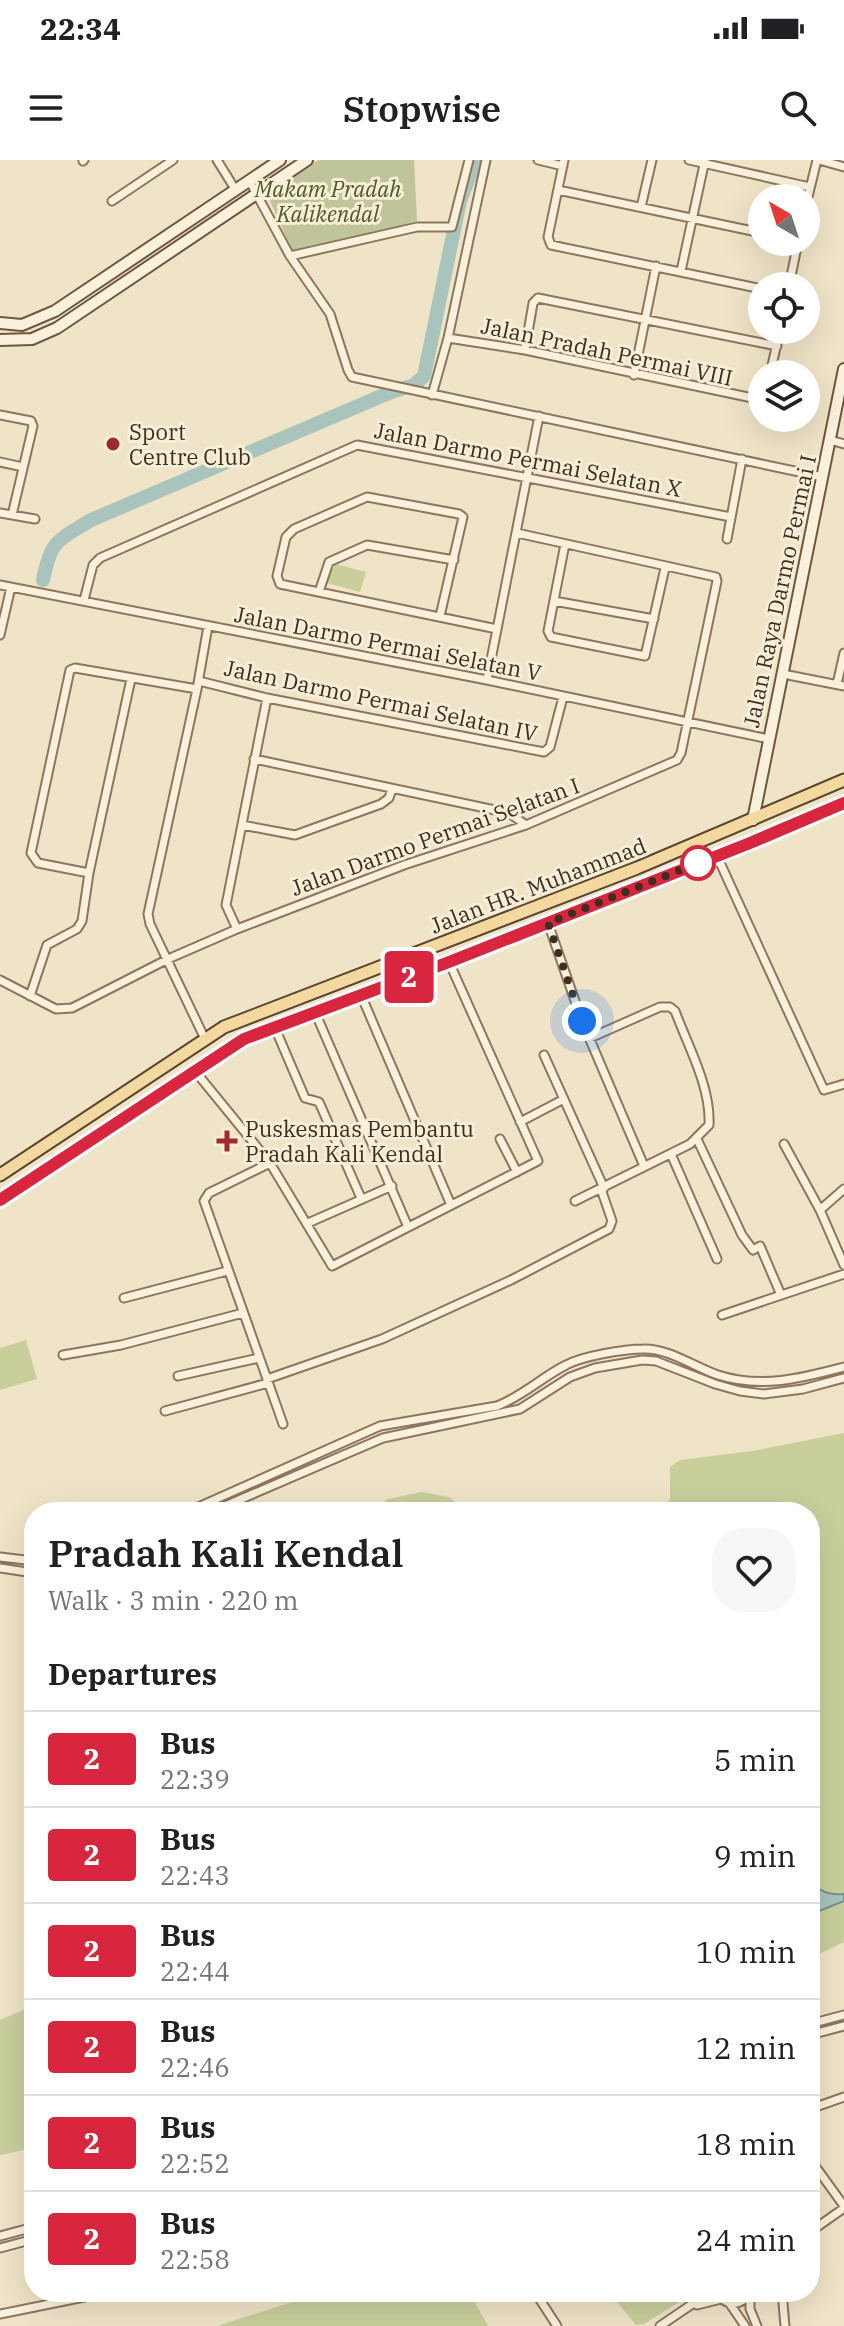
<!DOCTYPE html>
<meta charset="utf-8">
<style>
:root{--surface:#fff;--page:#f6f6f6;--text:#202124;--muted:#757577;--line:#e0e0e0}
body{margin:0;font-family:"IBM Plex Serif",serif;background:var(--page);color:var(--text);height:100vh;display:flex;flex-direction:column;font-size:30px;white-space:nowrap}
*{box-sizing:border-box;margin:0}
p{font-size:26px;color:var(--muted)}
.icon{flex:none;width:44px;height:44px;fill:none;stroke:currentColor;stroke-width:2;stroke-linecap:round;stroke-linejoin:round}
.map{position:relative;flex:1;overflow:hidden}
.panel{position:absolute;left:24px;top:1342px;width:796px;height:800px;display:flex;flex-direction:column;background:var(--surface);border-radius:32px;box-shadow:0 8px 32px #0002}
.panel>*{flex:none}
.badge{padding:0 16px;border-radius:6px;font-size:28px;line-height:52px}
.needle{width:52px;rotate:321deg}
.tools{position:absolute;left:748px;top:24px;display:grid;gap:16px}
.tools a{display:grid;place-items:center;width:72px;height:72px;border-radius:50%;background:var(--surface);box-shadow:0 8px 32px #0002;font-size:40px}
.you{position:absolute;width:40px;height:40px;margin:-20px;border:6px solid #fff;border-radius:50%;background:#1a73e8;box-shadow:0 0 0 12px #1a73e833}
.map>.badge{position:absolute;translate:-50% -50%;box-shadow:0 0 0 4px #fff}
h2{padding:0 24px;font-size:30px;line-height:72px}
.round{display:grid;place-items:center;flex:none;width:84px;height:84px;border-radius:32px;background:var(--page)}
.summary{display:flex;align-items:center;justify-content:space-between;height:136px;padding:0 24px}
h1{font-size:38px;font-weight:600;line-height:60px}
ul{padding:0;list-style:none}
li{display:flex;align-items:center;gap:24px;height:96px;padding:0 24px;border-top:2px solid var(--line)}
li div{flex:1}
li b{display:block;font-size:30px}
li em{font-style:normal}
li .badge{min-width:88px;font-weight:700;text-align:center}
.status{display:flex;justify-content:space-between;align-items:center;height:56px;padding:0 40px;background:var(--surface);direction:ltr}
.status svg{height:22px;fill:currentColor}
header{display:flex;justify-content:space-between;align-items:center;height:104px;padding:0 24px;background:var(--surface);font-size:36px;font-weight:600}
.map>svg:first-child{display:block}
</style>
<div class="status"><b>22:34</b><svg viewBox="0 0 49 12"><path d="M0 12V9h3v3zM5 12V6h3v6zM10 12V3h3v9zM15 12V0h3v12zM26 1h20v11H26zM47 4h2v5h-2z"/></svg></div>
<header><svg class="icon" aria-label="menu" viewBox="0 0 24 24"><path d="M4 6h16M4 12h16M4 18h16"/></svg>Stopwise<svg class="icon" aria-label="search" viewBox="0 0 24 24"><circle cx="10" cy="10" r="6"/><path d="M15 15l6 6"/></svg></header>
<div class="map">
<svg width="844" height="2166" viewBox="0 0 844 2166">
<rect width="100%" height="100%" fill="#f0e4c8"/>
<path fill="#c9cf9b" d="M332 403 366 412 360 432 327 423Z
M26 1180 37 1219 0 1230V1188Z
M844 1273V1782L819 1794 810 1801V1352H628L664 1345 670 1339V1307L680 1300 752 1291Z
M422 1332 449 1337 468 1352H369L388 1339Z
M34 1845V1988L0 1995V1860Z
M323 2132H469L488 2166H217Z
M609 2132H687L684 2139 644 2164 636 2165Z"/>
<path fill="#bfc49a" d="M319 0H414L417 61 294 94 265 30 279 17Z"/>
<path fill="#a9c4bc" stroke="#6f938a" stroke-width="2" d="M810 1691 813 1692 818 1705 812 1718C816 1732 830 1735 844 1734V1741L819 1751 810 1764Z"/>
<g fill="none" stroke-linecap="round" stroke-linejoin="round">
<path stroke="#a9c4bc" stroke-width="14" d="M43 420C51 380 57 381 91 360L391 232 414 225 424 216 460 41 476 0"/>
<defs>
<path id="street" d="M217 0 235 29
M538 0 563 6
M564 0 548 77 551 85 762 129
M689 0 810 27
M819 0 844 7
M83 1 84 0
M249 20 290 96 330 154 348 210 352 217 823 317
M558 30 762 73
M112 41 173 0
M806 45 817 0
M641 47 652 0
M290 96 417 67H452L469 0
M681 111 705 0
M789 126 798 82
M448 178 525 190 762 240
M525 190 533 143 538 138 777 186
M770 214 780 170
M634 215 656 106
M432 235 448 178 486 0
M0 255 31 261 33 266 12 355
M830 280 844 284
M0 302 23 307
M0 353 35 359
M727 379 742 299
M565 384 548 471 551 477 645 496 665 408
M0 425 487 520 769 579
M319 432 329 402 367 385 454 400
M84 440 93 405 100 398 357 285 731 357
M554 441 654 459
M440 456 463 357 459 354 367 337 294 369 286 377 277 416 280 424 497 469
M0 475 11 427
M783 514 844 526
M487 520 539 256
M199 521 267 538 544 592 550 587 563 537
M837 524 844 493
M254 599 509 653 526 665
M242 665 295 675 381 644 389 638 392 629
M717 696 824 930 844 924
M89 713 38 703 31 693 70 510 75 508 197 529
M548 763 582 861 644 1006
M237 769 226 745 267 538
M0 820 56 849 72 848 168 799 237 769 404 705 526 665 677 600 681 593 717 421 716 417 517 373
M361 835 451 1045
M30 836 47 785 77 769 82 761 89 713 131 519
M315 852 408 1067
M275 868 305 938 319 942 361 1038
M205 879 150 764 148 754 197 529 208 466
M544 895 604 1028
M195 911 270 1003 332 1106 538 1001 449 802
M520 962 564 939
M500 979 517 1012
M697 979 742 1075 753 1090 760 1086 781 1135
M784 984 820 1050 844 1105
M671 994 717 1099
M270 1003 209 1033 204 1041 283 1264
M575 1041 690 984 709 965C711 927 688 886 675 851L670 847H660L590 878
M820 1050 844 1029
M308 1063 392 1026
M124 1138 227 1111
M722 1155 844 1114
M63 1195 121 1185 243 1153
M178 1216 259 1198
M267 1219 382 1179 511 1120 609 1069 612 1061 601 1029
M165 1251 268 1223
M187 1352 380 1266 497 1246C523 1236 542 1217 566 1205 583 1196 624 1189 643 1189 669 1188 694 1207 718 1215 761 1229 802 1218 844 1207
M211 1352 383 1278 520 1249 570 1217 595 1208 642 1200 656 1201 715 1224 740 1231 764 1234 803 1229 844 1218
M0 1397 34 1401
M0 1408 34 1413
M810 1864 844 1855
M810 1875 844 1866
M810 1949 844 1937
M810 1999 844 2046
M810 2072 844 2048
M0 2076 34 2067
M0 2088 34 2079
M535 2132 557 2166
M716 2132C725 2147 742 2147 751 2132
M782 2132 785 2166
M750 2135V2149L757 2166
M730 2144 745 2166
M697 2145 721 2139
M0 2154 109 2132
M660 2166 710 2132"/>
<path id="secondary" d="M0 163 22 165 55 151 280 0
M0 180 32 179 57 168 307 0
M753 660 844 209"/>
<path id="primary" d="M0 1015 224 867 637 708 844 620
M0 1040 244 879 449 802 750 683 844 643"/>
</defs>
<use href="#street" stroke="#8d765c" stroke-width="11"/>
<use href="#secondary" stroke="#6f573f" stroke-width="14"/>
<use href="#primary" stroke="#5b4430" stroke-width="15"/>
<use href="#street" stroke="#faf1dc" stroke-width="7"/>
<use href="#secondary" stroke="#faf1dc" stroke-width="10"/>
<use href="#primary" stroke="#f3d9a0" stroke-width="11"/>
</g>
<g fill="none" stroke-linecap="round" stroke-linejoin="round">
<defs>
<path id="line" d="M0 1040 244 879 449 802 750 683 844 643"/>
</defs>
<use href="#line" stroke="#fff" stroke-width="18"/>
<use href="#line" stroke="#d7263d" stroke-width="12"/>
<path stroke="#3d2e20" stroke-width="8" stroke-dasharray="0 14.4" d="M582 861 548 763 698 703"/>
</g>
<g fill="#9e2a2b" stroke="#f7eed8" stroke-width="3">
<circle cx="113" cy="284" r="8"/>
<path d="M223 969h8v8h8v8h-8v8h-8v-8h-8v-8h8z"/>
</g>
<circle fill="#fff" stroke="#d7263d" stroke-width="4" cx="698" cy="703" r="16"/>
<g text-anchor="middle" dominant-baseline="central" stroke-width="6" stroke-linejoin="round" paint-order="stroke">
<g font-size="22" font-style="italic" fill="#4d5a26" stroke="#f7eed8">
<text x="328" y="28">Makam Pradah<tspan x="328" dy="25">Kalikendal</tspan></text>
</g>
<g font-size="22" fill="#3d2e20" stroke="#f7eed8">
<text transform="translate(607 191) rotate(12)">Jalan Pradah Permai VIII</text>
<text transform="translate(528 299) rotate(11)">Jalan Darmo Permai Selatan X</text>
<text transform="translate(779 431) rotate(-78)">Jalan Raya Darmo Permai I</text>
<text transform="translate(388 483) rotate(11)">Jalan Darmo Permai Selatan V</text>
<text transform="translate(381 540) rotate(12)">Jalan Darmo Permai Selatan IV</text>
<text transform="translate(435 676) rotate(-20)">Jalan Darmo Permai Selatan I</text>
<text transform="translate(538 725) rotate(-21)">Jalan HR. Muhammad</text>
</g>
<g font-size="22" fill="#3d2e20" stroke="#f7eed8" text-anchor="start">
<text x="129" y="271">Sport<tspan x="129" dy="25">Centre Club</tspan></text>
<text x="245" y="968">Puskesmas Pembantu<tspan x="245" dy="25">Pradah Kali Kendal</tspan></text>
</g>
</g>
</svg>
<div class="tools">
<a><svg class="needle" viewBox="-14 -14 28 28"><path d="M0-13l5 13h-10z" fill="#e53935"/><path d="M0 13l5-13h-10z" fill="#757577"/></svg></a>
<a><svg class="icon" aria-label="locate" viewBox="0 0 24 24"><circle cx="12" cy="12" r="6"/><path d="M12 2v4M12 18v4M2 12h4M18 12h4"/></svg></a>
<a><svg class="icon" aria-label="layers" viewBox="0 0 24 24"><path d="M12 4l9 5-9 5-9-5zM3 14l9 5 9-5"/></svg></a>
</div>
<div class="you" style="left:582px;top:861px"></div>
<b class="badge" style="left:409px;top:817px;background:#d7263d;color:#fff">2</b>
<section class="panel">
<div class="summary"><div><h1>Pradah Kali Kendal</h1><p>Walk · 3 min · 220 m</p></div><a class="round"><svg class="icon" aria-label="heart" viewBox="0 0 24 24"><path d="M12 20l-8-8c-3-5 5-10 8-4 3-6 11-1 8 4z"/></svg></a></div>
<h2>Departures</h2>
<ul>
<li><span class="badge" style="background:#d7263d;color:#fff">2</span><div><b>Bus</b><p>22:39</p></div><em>5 min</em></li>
<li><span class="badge" style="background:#d7263d;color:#fff">2</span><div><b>Bus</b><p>22:43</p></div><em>9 min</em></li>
<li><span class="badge" style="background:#d7263d;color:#fff">2</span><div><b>Bus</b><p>22:44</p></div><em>10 min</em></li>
<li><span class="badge" style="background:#d7263d;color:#fff">2</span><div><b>Bus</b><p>22:46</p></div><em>12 min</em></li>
<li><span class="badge" style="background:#d7263d;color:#fff">2</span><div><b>Bus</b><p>22:52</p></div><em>18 min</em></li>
<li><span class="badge" style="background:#d7263d;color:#fff">2</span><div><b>Bus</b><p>22:58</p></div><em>24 min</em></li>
</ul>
</section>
</div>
